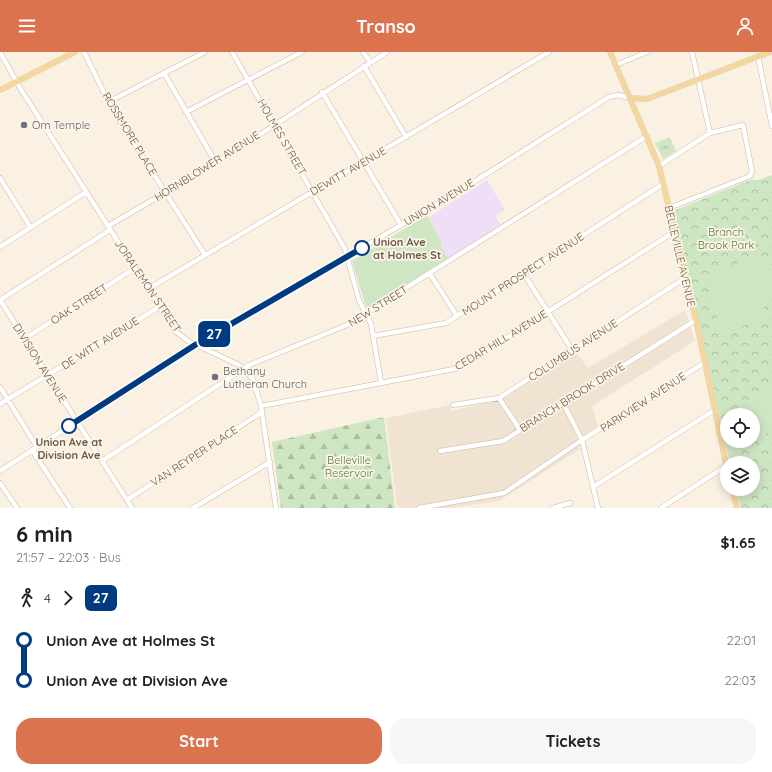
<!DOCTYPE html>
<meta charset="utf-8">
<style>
:root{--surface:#fff;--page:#f6f6f6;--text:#202124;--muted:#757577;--accent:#db734f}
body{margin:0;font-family:Quicksand,sans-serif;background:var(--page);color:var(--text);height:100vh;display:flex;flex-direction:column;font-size:15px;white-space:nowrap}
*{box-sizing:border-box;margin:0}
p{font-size:13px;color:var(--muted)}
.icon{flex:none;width:22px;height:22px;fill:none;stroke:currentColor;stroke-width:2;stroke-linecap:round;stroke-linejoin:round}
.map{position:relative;height:456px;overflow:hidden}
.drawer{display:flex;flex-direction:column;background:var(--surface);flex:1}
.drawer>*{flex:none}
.badge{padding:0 8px;border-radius:6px;font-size:14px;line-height:26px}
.controls{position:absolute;left:720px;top:356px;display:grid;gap:8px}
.controls a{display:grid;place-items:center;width:40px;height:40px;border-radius:50%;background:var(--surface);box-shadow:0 2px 10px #0003;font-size:20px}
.map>.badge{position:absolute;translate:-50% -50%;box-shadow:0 0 0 2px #fff}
.legs{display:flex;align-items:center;gap:6px;height:44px;padding:0 16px;font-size:13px}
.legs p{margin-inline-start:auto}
.head{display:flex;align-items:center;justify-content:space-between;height:68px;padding:0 16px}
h1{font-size:22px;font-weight:800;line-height:30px}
.action{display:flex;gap:8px;margin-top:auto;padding:8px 16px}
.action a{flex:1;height:46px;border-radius:16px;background:var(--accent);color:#fff;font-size:16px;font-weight:800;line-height:46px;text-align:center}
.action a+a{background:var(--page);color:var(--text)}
ul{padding:0 16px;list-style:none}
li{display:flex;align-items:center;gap:14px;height:40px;font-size:15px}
li i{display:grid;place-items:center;width:6px;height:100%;margin:0 5px;background:currentColor}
li i::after{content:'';width:10px;height:10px;margin:-5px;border:3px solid;border-radius:50%;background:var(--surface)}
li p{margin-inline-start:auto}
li:first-child i{background:linear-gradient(#0000 50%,currentColor 0)}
li:last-child i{background:linear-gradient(currentColor 50%,#0000 0)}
header{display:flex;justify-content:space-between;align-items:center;height:52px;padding:0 16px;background:var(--accent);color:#fff;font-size:18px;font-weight:800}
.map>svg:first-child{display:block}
</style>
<header><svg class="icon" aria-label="menu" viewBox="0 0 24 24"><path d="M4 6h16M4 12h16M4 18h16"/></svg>Transo<svg class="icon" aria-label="person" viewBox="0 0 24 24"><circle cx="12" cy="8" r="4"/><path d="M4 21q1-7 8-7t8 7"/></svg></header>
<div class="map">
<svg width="772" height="456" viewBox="0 0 772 456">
<defs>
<pattern id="grass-tufts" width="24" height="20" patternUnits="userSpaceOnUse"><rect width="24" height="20" fill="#cfe6c2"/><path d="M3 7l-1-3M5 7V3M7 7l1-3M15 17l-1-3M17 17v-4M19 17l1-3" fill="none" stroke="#acbda0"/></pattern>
<pattern id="forest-firs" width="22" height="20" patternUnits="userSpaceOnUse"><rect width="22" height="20" fill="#cfe6c2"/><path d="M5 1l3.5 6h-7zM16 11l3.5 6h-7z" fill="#acbda0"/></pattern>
<pattern id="park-crowns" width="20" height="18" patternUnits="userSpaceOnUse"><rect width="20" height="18" fill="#cfe6c2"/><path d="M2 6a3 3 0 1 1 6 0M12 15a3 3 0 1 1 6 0" fill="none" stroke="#acbda0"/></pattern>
</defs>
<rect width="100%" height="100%" fill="#faf1e2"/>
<path fill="#f1e3d1" d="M685 258 695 289 592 354 598 374 576 389 580 397 499 449 451 456H397L386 366 450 353 451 359 507 345 576 300 588 316Z"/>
<path fill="#eedff6" d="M487 128 505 158 495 164 501 173 448 206 440 193 442 189 429 165Z"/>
<path fill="url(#grass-tufts)" d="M670 85 676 99 663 107 655 91Z"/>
<path fill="url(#forest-firs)" d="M384 365 395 456H281L272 390Z"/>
<path fill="url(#park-crowns)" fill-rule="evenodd" d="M772 123V456H741L736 437H753V411H730L673 159 750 128H759ZM727 363H753V389H727Z"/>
<path fill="#cfe6c2" d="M427 163 442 190 440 193 448 206 370 255H366L352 209Z
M756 203 772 222V239L761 248 767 263 759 265 760 269 724 279 721 277 708 238 714 236 708 222 746 208 748 211Z
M772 336V378L749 393 746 389H753V363H730Z"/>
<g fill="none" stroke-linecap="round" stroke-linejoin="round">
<defs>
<path id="minor" d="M0 0 20 36 175 279 188 289 239 313 253 327 261 354 276 456
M84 0 111 55 205 203
M232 0 345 197 359 248 371 272 381 330
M363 0 370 10
M692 0 710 81
M758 4 772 74
M616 13 647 0
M364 14 406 85
M164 21 216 111
M322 40 401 173
M108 50 205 0
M186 60 302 0
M659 114 710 81 743 73 752 119 750 124 669 156
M0 126 31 176
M108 174 216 111 387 0
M0 195 86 140
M430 222 457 264
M524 222 572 298
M148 237 549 0
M0 248 132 456
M0 248 110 178
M373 284 446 271 663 132
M24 287 135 216
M0 335 37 395
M499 346 520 378
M563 351 582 388 598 456
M0 352 159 255
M453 353 499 346 685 226
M261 354 459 316 674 180
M32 398 70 456
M440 399 503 389 696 268
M102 409 249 313 347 273 647 84
M0 419 195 293 451 144 609 45 619 43 630 46
M0 431 17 456
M593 435 713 359
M127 448 262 360
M193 456 270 410
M419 456 504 441 582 388 704 311
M553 456 570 451
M661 456 726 414"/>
<path id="major" d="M610 0 659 114 696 268 727 416
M0 38 75 0
M630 46 647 47 770 0
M732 437 737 456"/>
</defs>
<use href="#minor" stroke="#c9b9a9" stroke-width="5.5"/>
<use href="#major" stroke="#d7d1cc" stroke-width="6"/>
<use href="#minor" stroke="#fff" stroke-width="4.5"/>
<use href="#major" stroke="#f4d79e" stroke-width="5.5"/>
</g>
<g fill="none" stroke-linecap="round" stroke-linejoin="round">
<defs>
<path id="line-1" d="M69 374 195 293 362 196"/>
</defs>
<use href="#line-1" stroke="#fff" stroke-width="9"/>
<use href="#line-1" stroke="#003b80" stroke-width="6"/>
</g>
<g fill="#6b7280" stroke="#fdf5e7" stroke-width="1.5">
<circle cx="24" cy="73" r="4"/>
<circle cx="215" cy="325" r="4"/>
</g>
<g fill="#fff" stroke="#003b80" stroke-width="2">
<circle cx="362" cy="196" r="7"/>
<circle cx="69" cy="374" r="7"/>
</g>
<g text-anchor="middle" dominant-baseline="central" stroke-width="3.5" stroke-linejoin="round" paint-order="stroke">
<g font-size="11" fill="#5b616d" stroke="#fdf5e7" text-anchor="start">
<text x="32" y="73">Om Temple</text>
<text x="223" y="319">Bethany<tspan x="223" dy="13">Lutheran Church</tspan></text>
</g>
<g font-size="11" fill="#6f594a" stroke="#fdf5e7">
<text transform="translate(130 82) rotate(59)">ROSSMORE PLACE</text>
<text transform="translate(282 85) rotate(60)">HOLMES STREET</text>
<text transform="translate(207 114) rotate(-32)">HORNBLOWER AVENUE</text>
<text transform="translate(348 119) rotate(-30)">DEWITT AVENUE</text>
<text transform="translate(439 150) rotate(-31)">UNION AVENUE</text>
<text transform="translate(680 204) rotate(77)">BELLEVILLE AVENUE</text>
<text transform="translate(523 222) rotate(-33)">MOUNT PROSPECT AVENUE</text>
<text transform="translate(148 234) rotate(56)">JORALEMON STREET</text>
<text transform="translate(79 252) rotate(-33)">OAK STREET</text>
<text transform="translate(378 254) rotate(-32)">NEW STREET</text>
<text transform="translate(501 288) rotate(-31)">CEDAR HILL AVENUE</text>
<text transform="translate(100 291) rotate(-32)">DE WITT AVENUE</text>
<text transform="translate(573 298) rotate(-33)">COLUMBUS AVENUE</text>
<text transform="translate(40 311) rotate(58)">DIVISION AVENUE</text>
<text transform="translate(572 345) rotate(-32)">BRANCH BROOK DRIVE</text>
<text transform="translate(643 350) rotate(-33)">PARKVIEW AVENUE</text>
<text transform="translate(194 404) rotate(-33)">VAN REYPER PLACE</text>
</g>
<g font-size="11" fill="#547a46" stroke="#fdf5e7">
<text x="726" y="180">Branch<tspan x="726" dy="13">Brook Park</tspan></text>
<text x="349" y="408">Belleville<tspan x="349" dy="13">Reservoir</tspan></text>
</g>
<g font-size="11" font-weight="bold" fill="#6f594a" stroke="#fdf5e7" text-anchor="start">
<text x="373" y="190">Union Ave<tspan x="373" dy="13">at Holmes St</tspan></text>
<text x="69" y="390" text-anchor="middle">Union Ave at<tspan x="69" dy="13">Division Ave</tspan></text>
</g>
</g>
</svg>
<div class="controls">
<a><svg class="icon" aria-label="locate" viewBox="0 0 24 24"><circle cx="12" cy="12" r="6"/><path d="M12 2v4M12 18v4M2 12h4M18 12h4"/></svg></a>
<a><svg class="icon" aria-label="layers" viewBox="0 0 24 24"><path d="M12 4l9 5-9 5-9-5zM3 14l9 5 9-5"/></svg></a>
</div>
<b class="badge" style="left:214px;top:282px;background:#003b80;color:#fff">27</b>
</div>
<section class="drawer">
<div class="head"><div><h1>6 min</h1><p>21:57 – 22:03 · Bus</p></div><b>$1.65</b></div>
<div class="legs"><svg class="icon" aria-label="walk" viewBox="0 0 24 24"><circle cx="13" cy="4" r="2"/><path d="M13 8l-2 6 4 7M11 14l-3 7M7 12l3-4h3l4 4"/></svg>4<svg class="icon" aria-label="forward" viewBox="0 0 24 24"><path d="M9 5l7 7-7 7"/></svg><b class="badge" style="background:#003b80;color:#fff">27</b></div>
<ul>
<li><i style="color:#003b80"></i><b>Union Ave at Holmes St</b><p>22:01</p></li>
<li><i style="color:#003b80"></i><b>Union Ave at Division Ave</b><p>22:03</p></li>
</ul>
<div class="action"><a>Start</a><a>Tickets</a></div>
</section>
